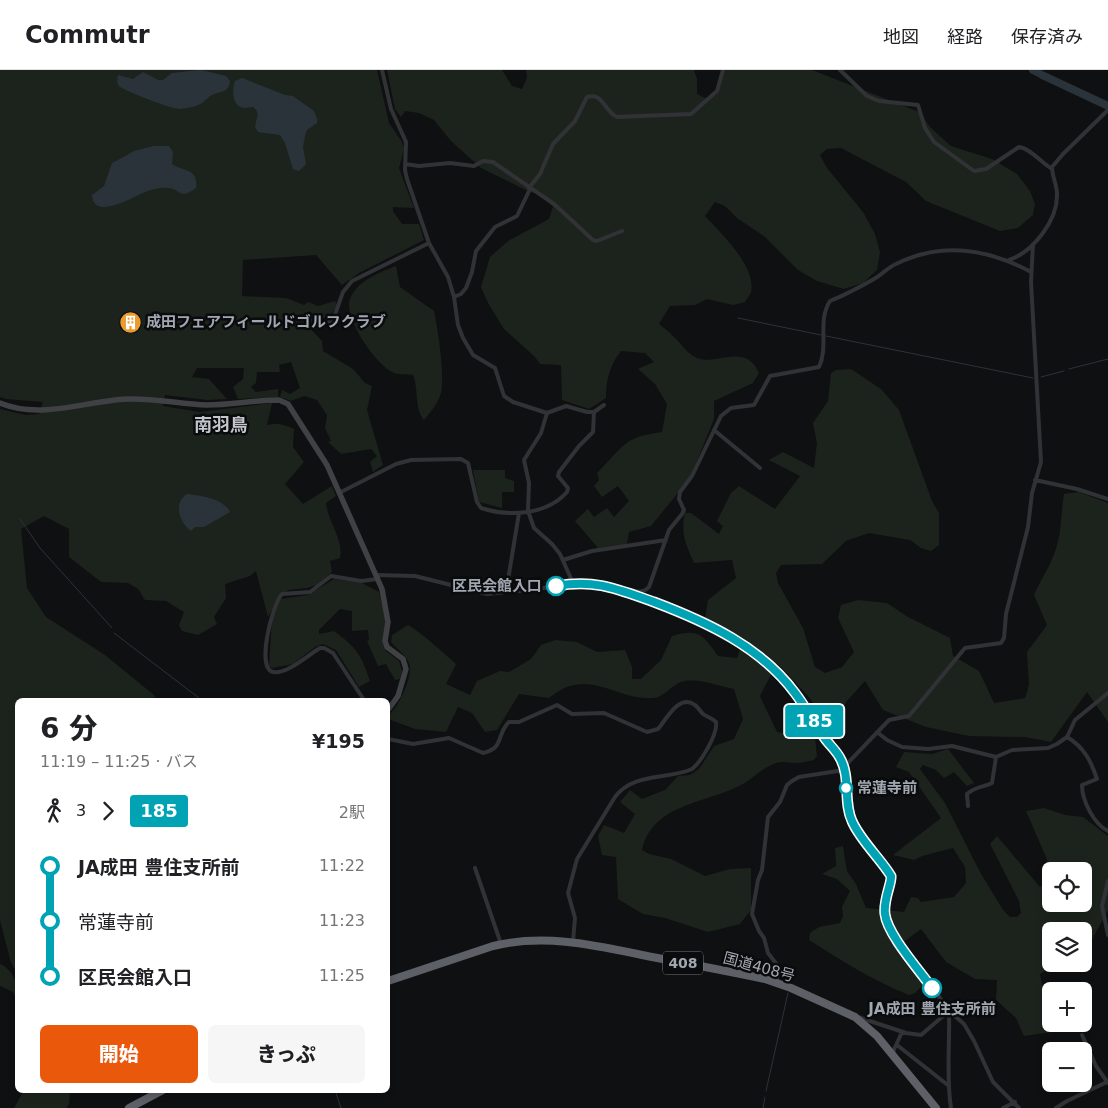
<!DOCTYPE html>
<html lang="ja">
<meta charset="utf-8">
<style>
:root{--surface:#fff;--page:#f6f6f6;--text:#202124;--muted:#757577;--line:#e0e0e0;--accent:#ea580c}
body{margin:0;font-family:"DejaVu Sans","Noto Sans JP",sans-serif;background:var(--page);color:var(--text);height:100vh;display:flex;flex-direction:column;font-size:19px;white-space:nowrap}
*{box-sizing:border-box;margin:0}
p{font-size:16px;color:var(--muted)}
.icon{flex:none;width:28px;height:28px;fill:none;stroke:currentColor;stroke-width:2;stroke-linecap:round;stroke-linejoin:round}
.map{position:relative;flex:1;overflow:hidden}
.panel{position:absolute;left:15px;top:628px;width:375px;height:395px;display:flex;flex-direction:column;background:var(--surface);border-radius:8px;box-shadow:0 2px 8px #0003}
.panel>*{flex:none}
.badge{padding:0 10px;border-radius:4px;font-size:18px;line-height:32px}
.buttons{position:absolute;left:1042px;top:792px;display:grid;gap:10px}
.buttons a{display:grid;place-items:center;width:50px;height:50px;border-radius:8px;background:var(--surface);box-shadow:0 2px 8px #0003;font-size:25px}
.map>.badge{position:absolute;translate:-50% -50%;box-shadow:0 0 0 2px #fff}
.legs{display:flex;align-items:center;gap:8px;height:55px;padding:0 25px;font-size:16px}
.legs p{margin-inline-start:auto}
.headline{display:flex;align-items:center;justify-content:space-between;height:85px;padding:0 25px}
h1{font-size:28px;font-weight:800;line-height:38px}
.action{display:flex;gap:10px;margin-top:auto;padding:10px 25px}
.action a{flex:1;height:58px;border-radius:8px;background:var(--accent);color:#fff;font-size:20px;font-weight:800;line-height:58px;text-align:center}
.action a+a{background:var(--page);color:var(--text)}
ul{padding:0 25px;list-style:none}
li{display:flex;align-items:center;gap:18px;height:55px;font-size:19px}
li i{display:grid;place-items:center;width:8px;height:100%;margin:0 6px;background:currentColor}
li i::after{content:'';width:12px;height:12px;margin:-6px;border:4px solid;border-radius:50%;background:var(--surface)}
li p{margin-inline-start:auto}
li:first-child i{background:linear-gradient(#0000 50%,currentColor 0)}
li:last-child i{background:linear-gradient(currentColor 50%,#0000 0)}
header{display:flex;align-items:center;gap:30px;box-sizing:border-box;height:70px;padding:0 25px;background:var(--surface);border-bottom:1px solid var(--line)}
header strong{font-size:24px}
nav{display:flex;gap:28px;margin-inline-start:auto;font-size:18px}
.map>svg:first-child{display:block}
</style>
<header>
<strong>Commutr</strong>
<nav><a>地図</a><a>経路</a><a>保存済み</a></nav>
</header>
<div class="map">
<svg width="1108" height="1038" viewBox="0 0 1108 1038">
<rect width="100%" height="100%" fill="#0f1011"/>
<path fill="#1c231c" d="M0 0H377L389 53 402 72 404 79 399 98 414 138 393 137V141L402 154H419L424 170 359 203 342 215 316 185 243 190 242 226 286 228 304 235 308 232 318 236 335 231 337 236 330 246 306 254 322 271 323 281 353 299 365 313 372 316 367 340 383 395 373 402 370 392 377 386 371 379 341 384 328 372 331 371 325 358 327 345 317 330 304 326 291 331 280 327 282 320 290 324 300 318 291 292 279 295 280 302H257L256 313 251 317 256 322 278 319V327L238 329 233 317 243 309 244 298H197L192 307 209 309 227 329 207 330 165 325 163 336 200 342 272 333 267 355C278 353 283 354 294 359L293 377 304 392 285 414 303 434 332 416 336 426 326 433C328 452 344 470 340 488L330 491 332 502 317 515 307 518 289 520 280 525 268 547 256 501 250 506 225 514 226 528 214 547 217 554 198 565 182 561 179 555 184 542 166 531 145 530 138 519 128 513 101 512 69 487V459L44 446 21 459 27 518 46 547 105 585 154 625 156 630H18L17 903 11 893 0 850V339L26 345 39 344 43 332 6 329 0 327Z
M387 0H502L512 16 522 19 527 8 526 0H694L697 9V24L705 28 716 25 725 0H812L919 42 931 58 951 76 992 89 1017 104 1030 121 1035 134 1033 145 1018 158 1000 161 926 131 906 112 841 78 827 79 820 85 827 98 863 142 875 164 880 182 877 200 863 213 844 219 817 211 798 200 765 167 737 148 725 136 715 132 705 146C720 162 757 197 751 222 750 225 747 229 745 232L733 235 707 229 695 235 670 236 659 254C664 258 670 262 674 267 682 274 687 284 697 288 716 296 746 272 759 303L753 313 714 331V349L690 408 651 456 629 462 627 474 598 478 575 451 588 439 594 447 607 438 614 447 629 431 618 416 602 427 594 416 599 410 597 403C623 377 623 367 662 362L667 334 655 314 638 299 654 292 645 283 621 281C610 295 606 309 606 328L589 339 562 330 561 295 540 294 535 287 504 259 488 233 481 217 490 187 508 171 549 149 553 137 544 126 528 121 481 98 451 71 434 50 419 43 405 41 401 47 395 39Z
M396 196 400 217 434 241C438 260 445 304 441 323 438 333 431 342 424 350 414 339 419 319 413 305 407 304 399 305 394 303 376 296 343 247 350 229 357 211 378 203 396 196Z
M851 299 881 319 899 340 932 431 939 443V475L931 481 921 478 910 470 869 463 846 471 822 494 781 495 776 503 778 513 803 558 815 597 825 603 842 597 854 582 838 548 841 535 858 530 887 533 908 547 950 568 953 586 979 601 994 633 1025 628 1029 615 1027 582 1047 555 1034 525C1042 507 1054 491 1058 471 1062 456 1061 440 1064 424L1079 422 1108 433V652L1087 622 1051 672 1025 667 969 666 926 657 883 640 865 611 847 631 842 639 822 643 807 625 777 593 760 626 777 662 815 668 817 686 814 690C808 691 801 693 795 693 789 693 782 691 776 693 761 698 751 711 737 717 704 733 652 735 642 780L649 784 671 789 705 806 730 799 751 798V840L740 854 708 862 665 848 643 844 618 829 616 787 602 785 598 766 604 755 624 763 635 744 620 732 630 720 642 729 665 720 678 706 690 705 699 699 714 676 734 669 743 649 734 619C718 616 696 607 681 612 672 615 664 627 654 628 615 631 588 595 549 628L519 624 497 660 485 662 472 643 458 637 446 662 415 659 388 649V645C398 639 414 605 409 593 406 585 396 578 391 572L392 565 408 555C426 566 440 580 456 594L446 614 470 625 477 611 500 601 509 602 531 589 541 575 555 570 577 572 597 582 625 580 632 597V609H641L661 590 672 566C699 558 703 565 718 586L737 588 744 569 705 549 708 530 736 508 732 490 694 493C686 475 680 462 685 443H691L719 464 723 456 717 451 731 423 739 416 775 439 800 406 769 390 783 382 814 398 817 373 813 353 828 331 831 303 836 300Z
M473 400H505V408L514 411V422H502V438L479 432Z
M334 509 362 513 379 522 386 550 383 574 386 581 399 591 402 601 400 609 395 610 386 594 378 596 367 571 369 570 368 560 352 561V541L340 539 319 560V564L334 561C357 578 361 584 370 611L359 617 336 580 323 574 315 577 293 594 272 598 269 596 272 549 280 529 308 525Z
M948 679 974 713 967 716 954 702 944 708 936 700 923 695 920 699 945 733 980 802 1003 840 1010 847H1017L1021 843 1019 831 990 774 997 766 1040 817 1051 807V834H1084V801H1052L1026 741 1044 738 1065 745 1083 747 1108 766V840L1089 875 1084 878V861H1051V894H1057L1040 904 1052 962 1024 966 1016 948 996 930 997 910 975 909 946 892 921 859 897 877 922 909V916L915 923 909 925C874 911 842 891 809 870L810 863 819 857 840 853 843 846 842 837 850 821 837 809 822 804 836 796 835 778 843 776 847 801 856 814 866 838 904 842 911 827 918 828 921 832 954 827 966 813 965 797 953 778 922 786 914 790 893 785 941 748 909 702 896 697 904 682 932 684Z
M0 894C15 901 18 915 17 930L13 922 0 916Z
M24 1020H70L69 1034 66 1038H14Z"/>
<path fill="#2a3339" d="M201 0 226 6 230 11C229 22 223 21 214 24 209 26 206 30 202 33 196 37 186 38 180 39 174 40 122 20 119 16 117 13 117 9 118 5L133 9 143 2 158 10H163L172 3Z
M242 8 285 25 293 26 314 41 317 49V53L307 60 305 66 303 77 306 94 299 101 293 99 285 73 280 65 258 62 255 57C256 49 261 42 253 37 249 37 244 39 241 37 232 34 232 19 235 11Z
M154 76H169L173 82 172 94C183 102 199 98 196 118 178 131 181 118 168 118 160 117 151 120 145 122 133 127 93 151 92 125L104 116 112 93 116 91 134 81Z
M187 424C201 426 223 428 230 442L204 457H195L191 461C179 452 173 433 187 424Z"/>
<g fill="none" stroke-linecap="round" stroke-linejoin="round">
<path stroke="#2a3339" stroke-width="1" d="M738 248 821 265
M826 266 1033 308
M1069 299 1108 289
M1041 307 1064 301
M20 449 40 478 112 558
M114 563 199 628
M201 629 202 630
M335 1020 341 1038
M766 1021 788 923
M763 1038 765 1027"/>
<path stroke="#2a3339" stroke-width="8" d="M1033 0 1039 3
M1042 5 1108 36"/>
<path stroke="#313236" stroke-width="4" d="M382 0 391 39 406 72 405 100 407 109 429 173 448 207 454 227 458 255 463 268 473 285 495 298 504 326 513 332 547 343 566 336 587 342H594
M840 0 867 26 879 31 918 35 925 58 934 72 974 101 986 99 1019 77C1030 78 1042 93 1052 99
M405 94 419 96 450 93 474 96 483 91 493 92 554 134 593 170 597 171 622 161
M529 118 540 104 553 74 575 51 587 27C603 22 604 41 617 47L691 44 717 21 723 0
M1009 190C1033 182 1058 150 1057 124 1057 115 1052 106 1052 97L1063 84 1108 40
M454 227 461 224 466 218 472 202 476 181 495 157 517 146 530 119
M314 257 333 250 343 222 352 211 429 173
M547 343 541 363 524 390 529 413 528 441 534 458 552 474 560 484 573 513
M714 360 760 398
M1035 410 1077 419 1108 429
M339 423 396 394 411 390 461 389 468 393 477 432 481 438C509 447 547 445 567 422L568 418 558 406 559 402 579 376 593 362 594 342 604 335
M563 490 592 481 666 470
M377 505 415 506 487 524 538 519 573 513 604 515 691 546 739 571 786 612 796 624 830 676 840 688 844 697 852 752 891 806 892 810 886 827 884 841 890 857 949 941 964 954 974 971 993 1012 1019 1038
M625 519C634 521 643 524 649 517L669 460 682 444 684 440 679 429 680 422 692 406 721 346 731 338 754 335 770 306 819 297C829 276 817 251 830 231 845 225 860 217 874 209 882 205 888 197 896 194 942 171 988 179 1031 202
M506 522 519 443
M364 630 333 583 324 578H320C308 585 286 605 273 602 256 598 272 535 282 524L310 522 331 506 361 511 378 509
M877 662 887 670 902 677 928 679 952 676 996 687 1012 680 1048 678 1057 674 1067 667 1075 650 1108 623
M1067 667C1084 677 1091 691 1097 709L1082 715C1082 731 1094 754 1108 761
M388 669 413 674 449 668 483 683C505 678 496 664 509 652H519L557 635 572 644 604 643 647 662 658 659C666 650 679 623 695 635 698 637 700 641 703 644 707 647 712 648 716 652 718 664 701 692 692 699 668 710 633 702 615 727L577 789 568 823 575 848 573 871
M844 697 889 650 909 646 965 578 1001 573 1004 568 1006 544 1028 457 1032 423 1041 392 1031 212 1033 174
M968 736 967 724C974 717 984 717 992 713L996 687
M475 798 501 874
M1108 811 1102 836 1108 865
M777 912 778 896 768 883 764 868 759 861 752 844 758 810 762 800 768 747 780 732 787 715 792 711 799 707 844 700
M949 941C950 973 946 1007 951 1038
M858 947 906 963 921 965 949 941
M1082 965 1096 996 1108 1013
M897 975 949 1016
M892 984 902 962
M1003 1038 1015 1032
M1056 1038 1067 1031 1107 1012"/>
<path stroke="#3f4145" stroke-width="5.5" d="M0 333C41 350 85 331 127 329 154 328 180 334 207 335 231 335 255 330 279 330L288 334 327 395 382 519 388 552 385 571 387 577 403 589 406 599 398 626 388 640"/>
<path stroke="#5d6066" stroke-width="8" d="M388 911 493 876C547 863 598 876 652 887 690 894 727 901 765 909L791 918 855 947 877 966 936 1038
M129 1038 163 1020"/>
</g>
<g fill="none" stroke-linecap="round" stroke-linejoin="round">
<defs>
<path id="line-1" d="M556 516C596 509 617 519 654 532 707 552 761 577 795 623 805 636 813 651 822 664 827 673 836 680 840 688 851 707 843 732 852 751 860 770 880 788 891 806 892 813 883 830 885 844 887 864 920 901 932 918"/>
</defs>
<use href="#line-1" stroke="#fff" stroke-width="11"/>
<use href="#line-1" stroke="#00a3b4" stroke-width="8"/>
</g>
<defs>
<symbol id="building-disc" viewBox="-11 -11 22 22"><circle r="9.5" fill="#ea9c2e" stroke="#0a0b0c"/><path d="M-4-6H4V6H1V3H-1V6H-4ZM-2.5-4.3h1.7v1.8h-1.7ZM.8-4.3h1.7v1.8H.8ZM-2.5-1h1.7V.8h-1.7ZM.8-1h1.7V.8H.8Z" fill="#fff"/></symbol>
</defs>
<g fill-rule="evenodd">
<use href="#building-disc" x="118" y="240" width="25" height="25"/>
</g>
<g fill="#fff" stroke="#00a3b4" stroke-width="2.5">
<circle cx="556" cy="516" r="9"/>
<circle cx="846" cy="718" r="6"/>
<circle cx="932" cy="918" r="9"/>
</g>
<g text-anchor="middle" dominant-baseline="central" stroke-width="5" stroke-linejoin="round" paint-order="stroke">
<rect fill="#0a0b0c" stroke="#747880" stroke-width="1" x="663" y="881.5" width="40" height="23" rx="4"/>
<g font-size="14" font-weight="bold" fill="#a1a7b1">
<text x="683" y="893">408</text>
</g>
<g font-size="15" font-weight="bold" fill="#a1a7b1" stroke="#0a0b0c" text-anchor="start">
<text x="146" y="252">成田フェアフィールドゴルフクラブ</text>
</g>
<g font-size="15" font-weight="bold" fill="#a1a7b1" stroke="#0a0b0c" text-anchor="end">
<text x="542" y="516">区民会館入口</text>
<text x="857" y="718" text-anchor="start">常蓮寺前</text>
<text x="932" y="939" text-anchor="middle">JA成田 豊住支所前</text>
</g>
<g font-size="15" fill="#a1a7b1" stroke="#0a0b0c">
<text transform="translate(759 897) rotate(15)">国道408号</text>
</g>
<g font-size="18" font-weight="bold" fill="#c2c6cd" stroke="#0a0b0c">
<text x="221" y="354">南羽鳥</text>
</g>
</g>
</svg>
<div class="buttons">
<a><svg class="icon" aria-label="locate" viewBox="0 0 24 24"><circle cx="12" cy="12" r="6"/><path d="M12 2v4M12 18v4M2 12h4M18 12h4"/></svg></a>
<a><svg class="icon" aria-label="layers" viewBox="0 0 24 24"><path d="M12 4l9 5-9 5-9-5zM3 14l9 5 9-5"/></svg></a>
<a>+</a>
<a>−</a>
</div>
<b class="badge" style="left:814px;top:651px;background:#00a3b4;color:#fff">185</b>
<section class="panel">
<div class="headline"><div><h1>6 分</h1><p>11:19 – 11:25 · バス</p></div><b>¥195</b></div>
<div class="legs"><svg class="icon" aria-label="walk" viewBox="0 0 24 24"><circle cx="13" cy="4" r="2"/><path d="M13 8l-2 6 4 7M11 14l-3 7M7 12l3-4h3l4 4"/></svg>3<svg class="icon" aria-label="forward" viewBox="0 0 24 24"><path d="M9 5l7 7-7 7"/></svg><b class="badge" style="background:#00a3b4;color:#fff">185</b><p>2駅</p></div>
<ul>
<li><i style="color:#00a3b4"></i><b>JA成田 豊住支所前</b><p>11:22</p></li>
<li><i style="color:#00a3b4"></i><span>常蓮寺前</span><p>11:23</p></li>
<li><i style="color:#00a3b4"></i><b>区民会館入口</b><p>11:25</p></li>
</ul>
<div class="action"><a>開始</a><a>きっぷ</a></div>
</section>
</div>
